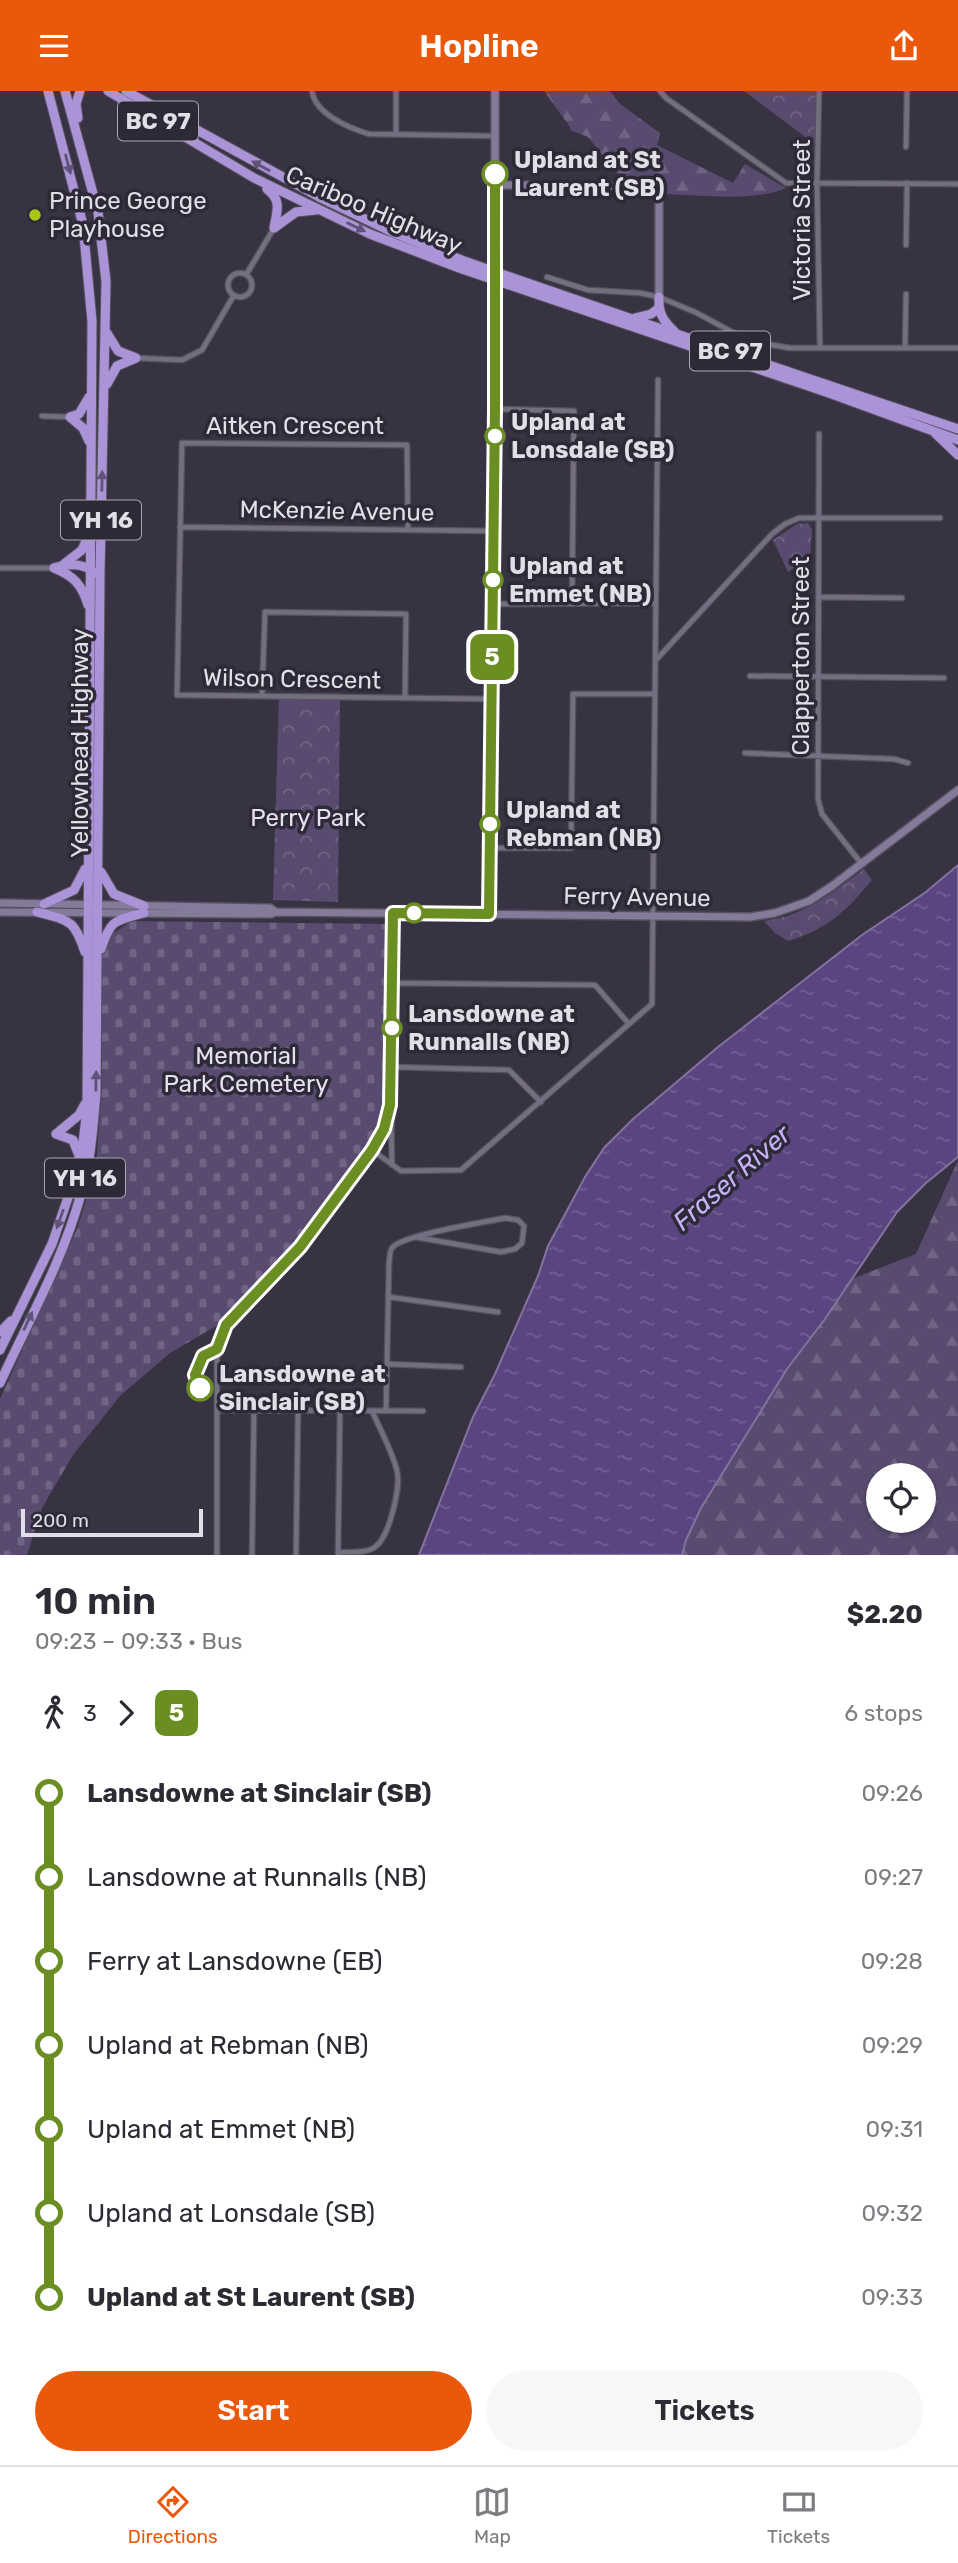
<!DOCTYPE html>
<meta charset="utf-8">
<style>
:root{--surface:#fff;--page:#f7f7f7;--text:#2b2b33;--muted:#7c7c81;--line:#e1e1e2;--accent:#ea580c}
body{margin:0;font-family:Rubik,sans-serif;background:var(--page);color:var(--text);height:100vh;display:flex;flex-direction:column;font-size:26px;white-space:nowrap}
*{box-sizing:border-box;margin:0}
p{font-size:23px;color:var(--muted)}
.icon{flex:none;width:38px;height:38px;fill:none;stroke:currentColor;stroke-width:2;stroke-linecap:round;stroke-linejoin:round}
.map{position:relative;height:1464px;overflow:hidden}
.side{display:flex;flex-direction:column;background:var(--surface);flex:1}
.side>*{flex:none}
.badge{padding:0 14px;border-radius:10px;font-size:24px;line-height:46px}
.tools{position:absolute;left:866px;top:1372px;display:grid;gap:14px}
.tools a{display:grid;place-items:center;width:70px;height:70px;border-radius:50%;background:var(--surface);box-shadow:0 2px 5px #0004;font-size:35px}
.scale{position:absolute;left:21px;bottom:18px;width:182px;box-sizing:border-box;padding-left:7px;border:4px solid #e1dee8;border-top:0;font-size:19px;line-height:24px;white-space:nowrap;color:#e1dee8;-webkit-text-stroke:5px #2d2937;paint-order:stroke}
.map>.badge{position:absolute;translate:-50% -50%;box-shadow:0 0 0 4px #fff}
.legs{display:flex;align-items:center;gap:10px;height:77px;padding:0 35px;font-size:23px}
.legs p{margin-inline-start:auto}
.summary{display:flex;align-items:center;justify-content:space-between;height:119px;padding:0 35px}
h1{font-size:38px;font-weight:600;line-height:52px}
.button{display:flex;gap:14px;margin-top:auto;padding:14px 35px}
.button a{flex:1;height:80px;border-radius:42px;background:var(--accent);color:#fff;font-size:28px;font-weight:600;line-height:80px;text-align:center}
.button a+a{background:var(--page);color:var(--text)}
ul{padding:0 35px;list-style:none}
li{display:flex;align-items:center;gap:24px;height:84px;font-size:26px}
li i{display:grid;place-items:center;width:10px;height:100%;margin:0 9px;background:currentColor}
li i::after{content:'';width:18px;height:18px;margin:-9px;border:5px solid;border-radius:50%;background:var(--surface)}
li p{margin-inline-start:auto}
li:first-child i{background:linear-gradient(#0000 50%,currentColor 0)}
li:last-child i{background:linear-gradient(currentColor 50%,#0000 0)}
header{display:flex;justify-content:space-between;align-items:center;height:91px;padding:0 35px;background:var(--accent);color:#fff;font-size:32px;font-weight:600}
.tab-bar{display:flex;justify-content:space-around;align-items:center;height:98px;border-top:2px solid var(--line);background:var(--surface);font-size:19px;color:var(--muted)}
.tab-bar a{display:grid;justify-items:center;gap:4px}
.tab-bar .selected{color:var(--accent)}
.map>svg:first-child{display:block}
</style>
<header><svg class="icon" aria-label="menu" viewBox="0 0 24 24"><path d="M4 6h16M4 12h16M4 18h16"/></svg>Hopline<svg class="icon" aria-label="share" viewBox="0 0 24 24"><path d="M12 15V3M7 8l5-5 5 5M5 13v7h14v-7"/></svg></header>
<div class="map">
<svg width="958" height="1464" viewBox="0 0 958 1464">
<defs>
<pattern id="forest-firs" width="22" height="20" patternUnits="userSpaceOnUse" patternTransform="scale(1.75)"><rect width="22" height="20" fill="#584b6f"/><path d="M5 1l3.5 6h-7zM16 11l3.5 6h-7z" fill="#706484"/></pattern>
<pattern id="cemetery-stones" width="16" height="16" patternUnits="userSpaceOnUse" patternTransform="scale(1.75)"><rect width="16" height="16" fill="#584b6f"/><path d="M2 7V4a2 2 0 0 1 4 0v3zM10 15v-3a2 2 0 0 1 4 0v3z" fill="#706484"/></pattern>
<pattern id="park-crowns" width="20" height="18" patternUnits="userSpaceOnUse" patternTransform="scale(1.75)"><rect width="20" height="18" fill="#584b6f"/><path d="M2 6a3 3 0 1 1 6 0M12 15a3 3 0 1 1 6 0" fill="none" stroke="#706484"/></pattern>
<pattern id="water-ripples" width="26" height="14" patternUnits="userSpaceOnUse" patternTransform="scale(1.75)"><rect width="26" height="14" fill="#5b4580"/><path d="M2 4q2-2 4 0t4 0M15 11q2-2 4 0t4 0" fill="none" stroke="#725f92"/></pattern>
</defs>
<rect width="100%" height="100%" fill="#383342"/>
<path fill="url(#forest-firs)" fill-rule="evenodd" d="M544 0H610L620 13 660 42 657 54 733 92 745 73 786 97C755 111 700 104 665 103 656 83 639 86 620 86L588 46 570 39V36Z
M958 1069V1464H683L686 1449 701 1417 724 1379 787 1278 854 1187 916 1163ZM878 1384H924V1430H878Z"/>
<path fill="url(#cemetery-stones)" d="M131 830 392 833V1013L368 1061 268 1188 230 1227 170 1262 120 1305 73 1364 42 1417 27 1464H0V1308L77 1138 96 1077 102 994V866L108 846Z"/>
<path fill="url(#park-crowns)" d="M744 0H819L820 57Z
M808 432 812 439 810 467 788 481 773 449 797 433Z
M279 602H340L338 811 273 809Z
M864 778 872 789C846 820 828 838 788 850L775 842 764 830C804 825 832 802 864 778Z"/>
<path fill="url(#water-ripples)" stroke="#83739f" stroke-width="2" d="M958 774V1066L926 1092 897 1121 825 1228 787 1278 701 1417 686 1449 682 1464H419L473 1326 495 1283 538 1185 548 1155 585 1086 604 1057 633 1028 718 956 862 844 926 801Z"/>
<g fill="none" stroke-linecap="round" stroke-linejoin="round">
<defs>
<path id="street" d="M312 0C315 23 349 37 369 43L494 45
M660 0 666 7 786 92 958 93
M819 0 817 92 820 257
M396 43V0
M906 56 907 0
M906 154 907 92
M228 194a12 12 0 1 1 24 0a12 12 0 1 1-24 0Z
M246 184 274 137
M547 186 588 199 640 202 659 206 697 222 732 241 766 253 790 257H958
M905 257 906 203
M136 267 182 269 202 259 234 204
M495 318 574 320 572 513
M42 325 69 326
M819 343 818 708 822 723 861 772
M180 436 493 440
M408 439 407 354 182 352 177 604 490 608
M0 477H53
M818 506 902 507
M493 513 656 512
M656 569 772 443 785 433 799 427H940
M750 585 944 587
M262 605 265 521 406 523 405 607
M745 662 894 668 908 672
M490 757H571L573 603H655
M392 892 595 894 629 933
M391 976 509 979 541 1011
M391 1020 392 1074
M372 1059 401 1080 461 1079 652 913 658 289
M389 1206 498 1221
M387 1273 461 1276
M218 1319 423 1320
M386 1320 389 1173C390 1168 389 1161 392 1157 400 1144 486 1131 505 1127L518 1129 524 1135 522 1152 515 1158 501 1161 415 1146
M338 1461C350 1461 365 1463 375 1456 389 1447 401 1396 397 1380 393 1362 380 1338 372 1320
M338 1463 340 1320
M217 1464V1258L226 1235 300 1156 372 1059 384 1038 390 1014 393 822
M252 1464 254 1319
M296 1464 298 1320"/>
<path id="secondary" d="M495 0V174
M495 94 643 95 656 100 659 112V206
M0 812 270 817 276 821
M0 821 271 823 276 821 750 826 775 822 809 810 832 795 958 699
M489 823 495 198"/>
<path id="highway" d="M108 0 254 87 370 143 462 178 829 302 958 349
M126 0 321 107 392 141 464 170 629 227 958 338
M78 27 76 13 80 0
M267 98C282 109 277 120 274 137
M274 137 296 121 316 119
M659 206C658 222 663 230 675 241
M635 227 651 223 659 217
M107 242 118 260 136 267
M107 293 117 275 136 267
M89 306 79 323 70 326 83 337 89 350
M935 342 958 364
M64 473 82 459 90 441
M54 477C67 472 84 472 95 482
M54 477C74 485 82 494 88 514
M101 781 114 803 144 815
M44 813 74 799 85 778
M37 821C70 830 74 828 85 861
M101 858C111 828 114 830 144 822
M56 1043 79 1024 85 1013
M56 1043 73 1049 80 1067
M0 1241 11 1230
M0 1259 52 1153 81 1069 87 1018 92 230 83 134 48 0
M0 1292C28 1231 63 1169 81 1103 91 1070 93 1036 96 1002L100 482 106 190 98 121 65 0"/>
</defs>
<use href="#street" stroke="#55515e" stroke-width="7"/>
<use href="#secondary" stroke="#55515e" stroke-width="10"/>
<use href="#highway" stroke="#55515e" stroke-width="11"/>
<use href="#street" stroke="#746f80" stroke-width="4.5"/>
<use href="#secondary" stroke="#847a9a" stroke-width="7"/>
<use href="#highway" stroke="#aa93d6" stroke-width="9"/>
</g>
<defs><path id="oneway-solid" d="M-6-.8H1V-3.2L6.5 0L1 3.2V.8H-6Z" transform="scale(1.75)"/></defs>
<g fill="#5f5377">
<use href="#oneway-solid" transform="translate(68 73) rotate(75)"/>
<use href="#oneway-solid" transform="translate(261 75) rotate(-151)"/>
<use href="#oneway-solid" transform="translate(356 136) rotate(26)"/>
<use href="#oneway-solid" transform="translate(102 390) rotate(-89)"/>
<use href="#oneway-solid" transform="translate(96 990) rotate(-89)"/>
<use href="#oneway-solid" transform="translate(60 1128) rotate(110)"/>
<use href="#oneway-solid" transform="translate(28 1230) rotate(-65)"/>
</g>
<g fill="none" stroke-linecap="round" stroke-linejoin="round">
<defs>
<path id="line-1" d="M200 1297 195 1284 203 1265 217 1258 226 1234 300 1156 372 1059 384 1038 390 1014 393 822 489 823 495 318V83"/>
</defs>
<use href="#line-1" stroke="#fff" stroke-width="16"/>
<use href="#line-1" stroke="#6b8e23" stroke-width="10"/>
</g>
<g fill="#fff" stroke="#6b8e23" stroke-width="3.5">
<circle cx="495" cy="83" r="12"/>
<circle cx="495" cy="345" r="9"/>
<circle cx="493" cy="489" r="9"/>
<circle cx="490" cy="733" r="9"/>
<circle cx="414" cy="822" r="9"/>
<circle cx="392" cy="937" r="9"/>
<circle cx="200" cy="1297" r="12"/>
</g>
<circle fill="#aac718" stroke="#2d2937" stroke-width="2.5" cx="35" cy="124" r="7"/>
<g text-anchor="middle" dominant-baseline="central" stroke-width="7" stroke-linejoin="round" paint-order="stroke">
<g fill="#2d2937" stroke="#aba8b3" stroke-width="2">
<rect x="118" y="10.5" width="80" height="39" rx="5"/>
<rect x="690" y="240.5" width="80" height="39" rx="5"/>
<rect x="61" y="409.5" width="80" height="39" rx="5"/>
<rect x="45" y="1067.5" width="80" height="39" rx="5"/>
</g>
<g font-size="23" font-weight="bold" fill="#e1dee8">
<text x="158" y="30">BC 97</text>
<text x="730" y="260">BC 97</text>
<text x="101" y="429">YH 16</text>
<text x="85" y="1087">YH 16</text>
</g>
<g font-size="24" font-weight="bold" fill="#e1dee8" stroke="#2d2937" text-anchor="start">
<text x="514" y="69">Upland at St<tspan x="514" dy="28">Laurent (SB)</tspan></text>
<text x="511" y="331">Upland at<tspan x="511" dy="28">Lonsdale (SB)</tspan></text>
<text x="509" y="475">Upland at<tspan x="509" dy="28">Emmet (NB)</tspan></text>
<text x="506" y="719">Upland at<tspan x="506" dy="28">Rebman (NB)</tspan></text>
<text x="408" y="923">Lansdowne at<tspan x="408" dy="28">Runnalls (NB)</tspan></text>
<text x="219" y="1283">Lansdowne at<tspan x="219" dy="28">Sinclair (SB)</tspan></text>
</g>
<g font-size="24" fill="#e1dee8" stroke="#2d2937" text-anchor="start">
<text x="49" y="110">Prince George<tspan x="49" dy="28">Playhouse</tspan></text>
</g>
<g font-size="24" fill="#e1dee8" stroke="#2d2937">
<text transform="translate(374 119) rotate(23)">Cariboo Highway</text>
<text transform="translate(802 129) rotate(-90)">Victoria Street</text>
<text x="295" y="335">Aitken Crescent</text>
<text transform="translate(337 420) rotate(1)">McKenzie Avenue</text>
<text transform="translate(801 565) rotate(-90)">Clapperton Street</text>
<text transform="translate(292 588) rotate(1)">Wilson Crescent</text>
<text transform="translate(80 652) rotate(-90)">Yellowhead Highway</text>
<text transform="translate(637 806) rotate(1)">Ferry Avenue</text>
</g>
<g font-size="24" fill="#e6e0f3" stroke="#2d2937">
<text x="308" y="727">Perry Park</text>
<text x="246" y="965">Memorial<tspan x="246" dy="28">Park Cemetery</tspan></text>
</g>
<g font-size="26" font-style="italic" fill="#c9b1f8" stroke="#2d2937">
<text transform="translate(732 1087) rotate(-41)">Fraser River</text>
</g>
</g>
</svg>
<div class="tools">
<a><svg class="icon" aria-label="locate" viewBox="0 0 24 24"><circle cx="12" cy="12" r="6"/><path d="M12 2v4M12 18v4M2 12h4M18 12h4"/></svg></a>
</div>
<div class="scale">200 m</div>
<b class="badge" style="left:492px;top:566px;background:#6b8e23;color:#fff">5</b>
</div>
<section class="side">
<div class="summary"><div><h1>10 min</h1><p>09:23 – 09:33 · Bus</p></div><b>$2.20</b></div>
<div class="legs"><svg class="icon" aria-label="walk" viewBox="0 0 24 24"><circle cx="13" cy="4" r="2"/><path d="M13 8l-2 6 4 7M11 14l-3 7M7 12l3-4h3l4 4"/></svg>3<svg class="icon" aria-label="forward" viewBox="0 0 24 24"><path d="M9 5l7 7-7 7"/></svg><b class="badge" style="background:#6b8e23;color:#fff">5</b><p>6 stops</p></div>
<ul>
<li><i style="color:#6b8e23"></i><b>Lansdowne at Sinclair (SB)</b><p>09:26</p></li>
<li><i style="color:#6b8e23"></i><span>Lansdowne at Runnalls (NB)</span><p>09:27</p></li>
<li><i style="color:#6b8e23"></i><span>Ferry at Lansdowne (EB)</span><p>09:28</p></li>
<li><i style="color:#6b8e23"></i><span>Upland at Rebman (NB)</span><p>09:29</p></li>
<li><i style="color:#6b8e23"></i><span>Upland at Emmet (NB)</span><p>09:31</p></li>
<li><i style="color:#6b8e23"></i><span>Upland at Lonsdale (SB)</span><p>09:32</p></li>
<li><i style="color:#6b8e23"></i><b>Upland at St Laurent (SB)</b><p>09:33</p></li>
</ul>
<div class="button"><a>Start</a><a>Tickets</a></div>
</section>
<nav class="tab-bar">
<a class="selected"><svg class="icon" aria-label="directions" viewBox="0 0 24 24"><path d="M12 3l9 9-9 9-9-9zM9 14v-3h6M13 9l2 2-2 2"/></svg>Directions</a>
<a><svg class="icon" aria-label="map" viewBox="0 0 24 24"><path d="M3 6l6-2 6 2 6-2v14l-6 2-6-2-6 2zM9 4v14M15 6v14"/></svg>Map</a>
<a><svg class="icon" aria-label="tickets" viewBox="0 0 24 24"><path d="M3 7h18v10H3zM15 7v10"/></svg>Tickets</a>
</nav>
